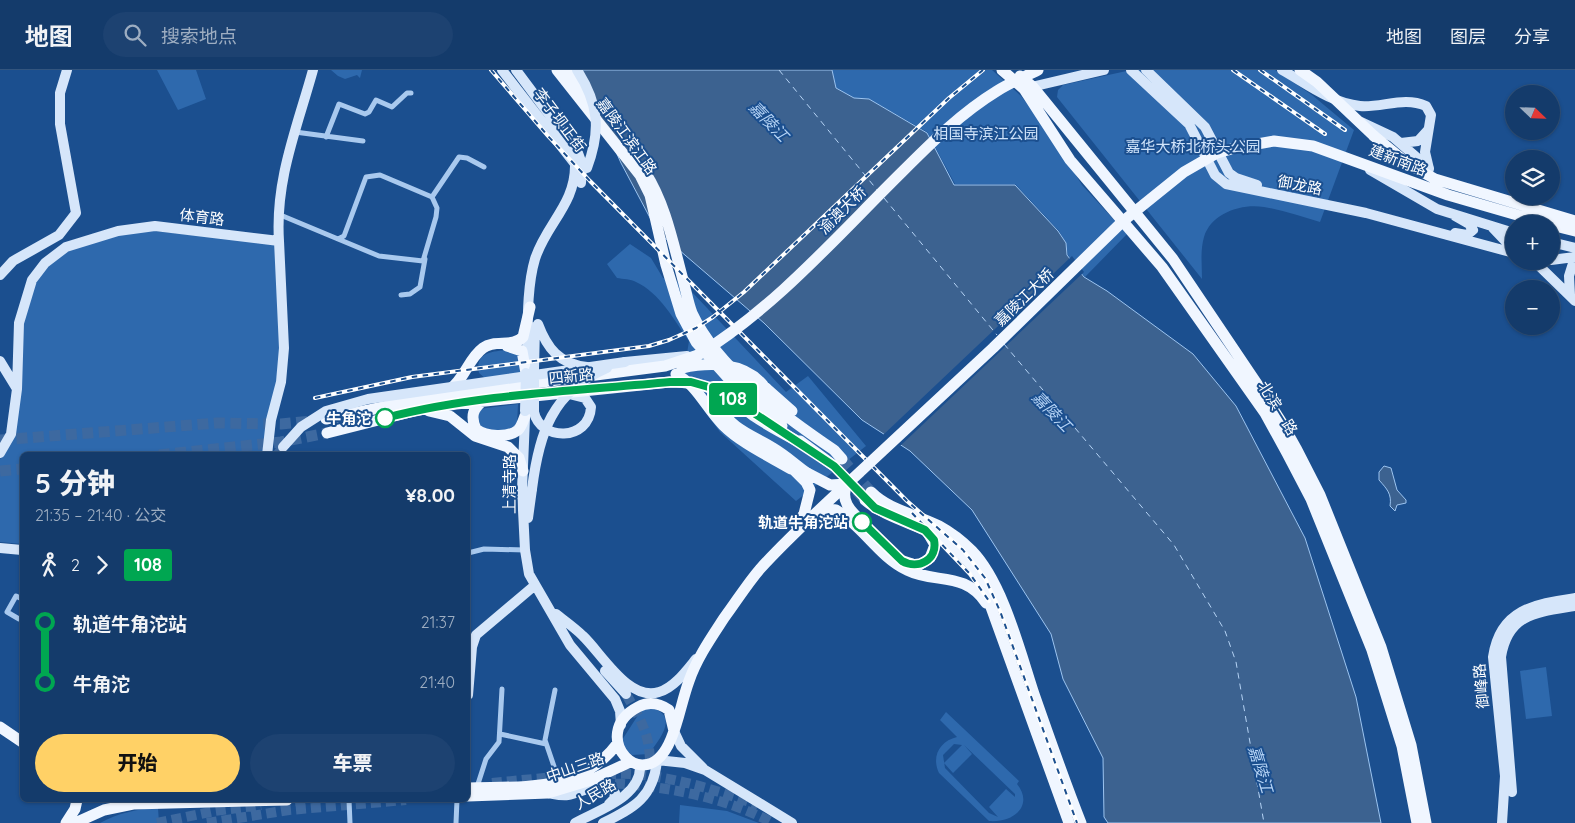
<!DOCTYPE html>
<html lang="zh">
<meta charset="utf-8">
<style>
:root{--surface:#143b6b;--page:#1d4271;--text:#f1f3f6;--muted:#9dadc1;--line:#33557e;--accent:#ffd166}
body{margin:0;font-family:Quicksand,"Noto Sans SC",sans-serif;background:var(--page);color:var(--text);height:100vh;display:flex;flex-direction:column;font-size:19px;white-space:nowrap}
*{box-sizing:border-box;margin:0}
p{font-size:16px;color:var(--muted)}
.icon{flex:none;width:28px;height:28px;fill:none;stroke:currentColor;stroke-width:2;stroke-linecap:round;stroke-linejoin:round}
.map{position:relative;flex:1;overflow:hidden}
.sheet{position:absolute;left:20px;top:382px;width:450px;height:350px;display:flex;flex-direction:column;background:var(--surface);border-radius:8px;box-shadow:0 1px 4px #0004,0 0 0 1px var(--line)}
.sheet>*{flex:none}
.badge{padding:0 10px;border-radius:4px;font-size:18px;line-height:32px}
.needle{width:32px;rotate:113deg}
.buttons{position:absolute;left:1505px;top:15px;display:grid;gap:10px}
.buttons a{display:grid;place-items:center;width:55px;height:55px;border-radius:50%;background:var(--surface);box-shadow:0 1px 4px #0004,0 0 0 1px var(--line);font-size:25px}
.map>.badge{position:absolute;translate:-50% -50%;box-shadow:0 0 0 2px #fff}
.legs{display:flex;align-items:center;gap:8px;height:55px;padding:0 15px;font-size:16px}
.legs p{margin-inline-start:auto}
.headline{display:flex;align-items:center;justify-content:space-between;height:85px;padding:0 15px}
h1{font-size:28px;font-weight:800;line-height:38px}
.button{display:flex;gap:10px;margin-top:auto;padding:10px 15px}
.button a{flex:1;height:58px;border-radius:30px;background:var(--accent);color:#111;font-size:20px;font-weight:800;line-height:58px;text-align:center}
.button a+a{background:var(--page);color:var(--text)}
ul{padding:0 15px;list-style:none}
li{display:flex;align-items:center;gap:18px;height:60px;font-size:19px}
li i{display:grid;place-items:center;width:8px;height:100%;margin:0 6px;background:currentColor}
li i::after{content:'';width:12px;height:12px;margin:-6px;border:4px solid;border-radius:50%;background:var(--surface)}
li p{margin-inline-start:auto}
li:first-child i{background:linear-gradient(#0000 50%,currentColor 0)}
li:last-child i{background:linear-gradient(currentColor 50%,#0000 0)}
header{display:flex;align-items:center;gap:30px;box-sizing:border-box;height:70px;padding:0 25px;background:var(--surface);border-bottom:1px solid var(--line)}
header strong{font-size:24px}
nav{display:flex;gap:28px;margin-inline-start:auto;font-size:18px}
.search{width:350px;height:45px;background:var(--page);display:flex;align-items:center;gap:12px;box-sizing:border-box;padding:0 18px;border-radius:28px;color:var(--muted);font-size:19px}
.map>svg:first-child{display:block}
</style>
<header>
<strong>地图</strong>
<div class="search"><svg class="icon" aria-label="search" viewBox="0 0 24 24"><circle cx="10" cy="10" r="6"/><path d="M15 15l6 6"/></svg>搜索地点</div>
<nav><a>地图</a><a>图层</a><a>分享</a></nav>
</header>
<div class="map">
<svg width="1575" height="753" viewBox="0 0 1575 753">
<rect width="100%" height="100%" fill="#1b4f8f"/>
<path fill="#2e69ad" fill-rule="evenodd" d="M157 0H196L206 29 178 40Z
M331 0H362L360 8 357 5 345 9 338 6Z
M832 0H992L1021 26 1047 59 1082 115 1127 164 1085 207 1068 185 1066 173 1059 161 1015 114H955L927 62 869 29 854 28 836 18Z
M1131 0H1275L1312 25 1354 60 1320 152C1302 147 1283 140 1264 137 1242 133 1211 143 1204 167 1200 181 1202 195 1202 209L1057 27 1058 20 1063 15Z
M154 161 276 174 282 277 264 385H22V474L0 472V389L14 364 23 253 36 212 48 195 68 180 119 164Z
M630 174 651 188 663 208 678 212 691 221 786 322 808 306 866 376 796 431 720 362 687 317 684 302 689 271C674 250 660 223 636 212 631 209 623 209 617 208L607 194Z
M511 280 518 282 522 296 520 303 486 309 479 303C474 281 496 281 511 280Z
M518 334 517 355C507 366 492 363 480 356L478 347 479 339Z
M1546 597 1552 646 1526 649 1520 601Z
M650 637C680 646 660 668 649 684L632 685 625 679 622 670 642 639Z
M946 642 1019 711 1017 714C1034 735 1014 753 989 751L939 703C931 686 940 671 957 667L940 650ZM954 674 962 675 944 693 953 703 972 684 964 675 1015 724V727L1006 719 989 737 998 747 989 743 945 698 943 685Z
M680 735 727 741 759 753H679Z
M158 738 159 753H100C119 743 136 739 158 738Z"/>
<path fill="#3c6290" stroke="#9cc4f0" d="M579 0H832L836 18 854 28 869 29 927 63 954 115H1015L1058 161 1066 173 1067 185 1084 207 1107 221 1193 284 1236 336 1305 468 1356 627 1381 753H1108L1104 747 1103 688 1063 609 1051 564 972 440 910 381 862 350 764 253 657 161 621 93Z
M1384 396 1391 398 1397 420 1406 430V433L1397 435 1395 441 1390 436C1392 424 1387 419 1379 410V402Z"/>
<path fill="#1b4f8f" d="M1072 186 1084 202 899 377 882 366Z"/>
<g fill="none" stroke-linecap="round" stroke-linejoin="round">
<path stroke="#b5d3f5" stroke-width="1" stroke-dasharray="6 5" stroke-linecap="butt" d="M779 0 878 121
M884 128 997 265
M1004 274 1174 475 1225 561 1236 592 1264 753"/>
<path stroke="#3d69a0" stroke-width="10" stroke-dasharray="10 5" stroke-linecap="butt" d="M277 385 283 377
M626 624C642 652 651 666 650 700
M606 704C657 701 710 718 758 735
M492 713 564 706
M600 713C656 714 724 726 773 753
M280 733 307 730
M157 753 215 741 261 735
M207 753 289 740 406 730"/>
<path stroke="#3d69a0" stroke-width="11" stroke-dasharray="11 5.5" stroke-linecap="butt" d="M0 370 217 353 281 354 312 351
M159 385 281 372 327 363
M842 389 871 422
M834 396 865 430
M0 401 22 399"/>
<path stroke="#a9c9ee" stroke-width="5" d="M295 62 363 71
M326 67 339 34 365 44 369 42 376 30 392 37 407 23H411
M278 144 338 169 344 166 366 107 380 105 432 127 459 87 467 88 484 97
M338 169 379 186 423 191 436 147 437 138 432 127
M401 225 410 224 420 217 425 189
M468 483 484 479 525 480
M19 549 7 542 16 526 22 529
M555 620 545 670 559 711
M500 664 546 674
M477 717 486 689 499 672 502 619
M349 730 350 753
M456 753 457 730"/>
<path stroke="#d6e6fa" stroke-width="10" d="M502 0 575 94C576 134 546 154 535 189 526 219 528 261 527 294
M516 0 578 83 582 94 581 113
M1131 0 1189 54 1215 105 1226 114 1366 143 1514 183
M1146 0 1205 57 1229 103 1236 108 1257 115
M1282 0C1307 14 1331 33 1360 36 1382 38 1404 26 1426 36L1431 45 1425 82 1429 99
M1027 18 1104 0
M1361 52 1393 67 1429 98
M1401 73 1418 71 1428 60
M1370 100 1437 139 1514 163
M1493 158 1514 180
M1455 163 1467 165 1473 160 1469 154 1455 146
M279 171C275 110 297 58 313 0
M1551 172 1575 178
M1551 190 1575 187
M1534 191 1575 231
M0 205 13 191 59 165 76 143 60 54V23L67 0
M1570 225 1569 206 1575 187
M538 254C547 278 559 294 587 297
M0 291 17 319 11 364 0 383
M625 292 687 286
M534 299 535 257
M17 319 19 253 32 210 45 193 66 177 118 161 155 156 279 171 284 278 281 312 271 350 267 385
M534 342C540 371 589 372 591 337L585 328 569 324
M525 348 522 420 525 480 529 504 570 575 615 629 620 641 621 655
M528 448 532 419
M0 478 22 480
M556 544C565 551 575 558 583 566 602 584 629 632 659 622 674 618 687 600 696 589
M605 601 626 624
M468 625 472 577 476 565 534 516
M674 661 681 676 703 698
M1512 722 1501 587C1508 543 1538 542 1575 536
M548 723C554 724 561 726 568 725 582 723 607 706 615 723L614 729 609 734
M575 753C598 740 642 727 640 695
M603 753C634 738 654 727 657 690L685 693 705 700 792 753
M1502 753 1505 706 1493 587C1500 539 1535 534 1575 528"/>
<path stroke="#f0f6ff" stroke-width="11" d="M557 0 640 105 650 125 666 195 681 244 696 272 739 320 782 356
M568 0 589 27
M1002 0 1024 19 1070 90 1162 197 1265 343 1287 383 1311 429 1372 580 1402 676 1417 753
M1020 6 1033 17 1173 189 1274 339 1297 380 1320 425 1381 577 1411 675 1426 753
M1374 66 1408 94 1435 109 1575 151
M1235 78 1274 71 1313 76 1448 125 1548 154
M645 102C666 135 673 173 683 210 686 220 688 233 692 243 718 299 784 346 834 380L842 389
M1551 155 1575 161
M507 276 522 281 526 303
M766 318 792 341
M449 320C465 309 468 289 483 278 495 269 512 278 523 267L530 237
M484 330C473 338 470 346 476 359 486 367 508 368 518 360 522 356 523 351 525 346
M429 341 450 346 475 366 508 377 519 388 523 401
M326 349 436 326 665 296 698 285
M327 363 418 340 456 334 670 312C710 312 723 323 754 346 770 357 788 366 805 375
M800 371 834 396
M795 401 806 412 810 420 804 444 796 455
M807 403 830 415 847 414
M847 414C838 434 856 445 868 458
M871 422C890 441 916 444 939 456 950 462 963 472 972 481 1003 513 1020 582 1034 624 1049 667 1064 710 1081 753
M865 430C886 448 914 453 939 467 955 476 967 489 979 504L1069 753
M819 446 829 439 836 440C863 456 879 487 907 500 935 514 965 501 986 533
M903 491 918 496 930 488 935 475 928 463
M0 657 22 672
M674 661 669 640C659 633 649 631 638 637 586 664 645 732 671 669 679 650 682 630 689 611 697 588 711 568 724 548 736 532 747 514 760 499 787 469 817 442 847 414
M468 718C523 716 580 723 617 674
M468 726 548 723 591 710 630 692
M66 753 75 739 77 730
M75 753 104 740 133 734 287 730"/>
<defs>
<path id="rail" d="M491 0 548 66 590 111 907 431 963 480 985 508 1000 541 1077 753
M1233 0 1325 64
M1260 0 1345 60
M315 328 412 307 649 276 669 270 696 258 713 247 744 222 949 28 983 0
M912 443 970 504 989 531"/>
</defs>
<use href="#rail" stroke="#fff" stroke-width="4"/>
<use href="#rail" stroke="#1b4f8f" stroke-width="2" stroke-dasharray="5.5" stroke-linecap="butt"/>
<path stroke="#d6e6fa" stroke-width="10" d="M577 0C599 34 601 61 587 98
M525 341 526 303
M534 342V299
M283 377 301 357 326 341 368 329 625 292
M532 419C539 363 552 322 607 298"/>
<path stroke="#f0f6ff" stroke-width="11" d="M1300 0 1317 12 1374 66
M698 285C776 237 837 166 902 102 931 73 961 43 997 21 1010 13 1024 7 1038 0
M682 298C710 292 744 292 763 315
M676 304C697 315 706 338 723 355 741 373 769 386 791 399
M766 318C762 317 757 313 752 312 739 311 722 323 723 337 725 357 758 368 773 378 785 385 796 395 807 403
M847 414 993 278 1122 152 1184 102 1217 83 1235 78"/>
</g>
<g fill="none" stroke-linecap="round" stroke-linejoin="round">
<defs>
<path id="line-1" d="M385 348C477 324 575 321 670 312H691L719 320 834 396 875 438 925 460 934 470C938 490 918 500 902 491L862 452"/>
</defs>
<use href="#line-1" stroke="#fff" stroke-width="11"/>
<use href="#line-1" stroke="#00a651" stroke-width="8"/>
</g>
<g fill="#fff" stroke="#00a651" stroke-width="2.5">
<circle cx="385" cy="348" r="9"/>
<circle cx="862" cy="452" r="9"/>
</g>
<g text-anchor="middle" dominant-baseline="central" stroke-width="4" stroke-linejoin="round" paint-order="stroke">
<g font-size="15" fill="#fff" stroke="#1b4f8f">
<text transform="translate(560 50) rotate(53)">李子坝正街</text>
<text transform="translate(627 66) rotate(54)">嘉陵江滨江路</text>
<text transform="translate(1398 90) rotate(21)">建新南路</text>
<text transform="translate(1300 115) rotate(11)">御龙路</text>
<text transform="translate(842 140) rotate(-45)">渝澳大桥</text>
<text transform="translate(202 147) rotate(7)">体育路</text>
<text transform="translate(1024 227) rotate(-44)">嘉陵江大桥</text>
<text transform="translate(571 306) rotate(-6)">四新路</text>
<text transform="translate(1278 338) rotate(58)">北滨一路</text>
<text transform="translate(509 414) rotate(-90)">上清寺路</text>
<text transform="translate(1481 616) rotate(-95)">御峰路</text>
<text transform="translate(575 697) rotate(-19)">中山三路</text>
<text transform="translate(595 724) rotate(-30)">人民路</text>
</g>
<g font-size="15" fill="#cfe3fa" stroke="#1b4f8f">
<text x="986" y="63">相国寺滨江公园</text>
<text x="1193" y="76">嘉华大桥北桥头公园</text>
</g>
<g font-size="15" font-weight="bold" fill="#fff" stroke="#1b4f8f" text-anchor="end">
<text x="371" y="348">牛角沱</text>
<text x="848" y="452">轨道牛角沱站</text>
</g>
<g font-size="16" font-style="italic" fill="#b5d3f5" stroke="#1b4f8f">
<text transform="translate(769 51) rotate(46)">嘉陵江</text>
<text transform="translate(1052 341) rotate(46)">嘉陵江</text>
<text transform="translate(1261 699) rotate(73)">嘉陵江</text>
</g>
</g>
</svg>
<div class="buttons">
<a><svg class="needle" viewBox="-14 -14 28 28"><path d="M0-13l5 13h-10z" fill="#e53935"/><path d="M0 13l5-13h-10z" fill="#9dadc1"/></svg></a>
<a><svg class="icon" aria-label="layers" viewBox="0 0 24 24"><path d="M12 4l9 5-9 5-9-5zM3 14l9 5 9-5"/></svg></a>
<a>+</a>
<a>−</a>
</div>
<b class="badge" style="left:733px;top:329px;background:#00a651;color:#fff">108</b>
<section class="sheet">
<div class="headline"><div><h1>5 分钟</h1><p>21:35 – 21:40 · 公交</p></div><b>¥8.00</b></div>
<div class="legs"><svg class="icon" aria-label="walk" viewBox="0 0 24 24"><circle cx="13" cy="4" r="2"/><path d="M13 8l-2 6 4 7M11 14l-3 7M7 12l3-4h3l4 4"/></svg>2<svg class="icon" aria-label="forward" viewBox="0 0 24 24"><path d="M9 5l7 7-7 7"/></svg><b class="badge" style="background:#00a651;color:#fff">108</b></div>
<ul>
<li><i style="color:#00a651"></i><b>轨道牛角沱站</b><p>21:37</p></li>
<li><i style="color:#00a651"></i><b>牛角沱</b><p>21:40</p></li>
</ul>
<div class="button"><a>开始</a><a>车票</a></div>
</section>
</div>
